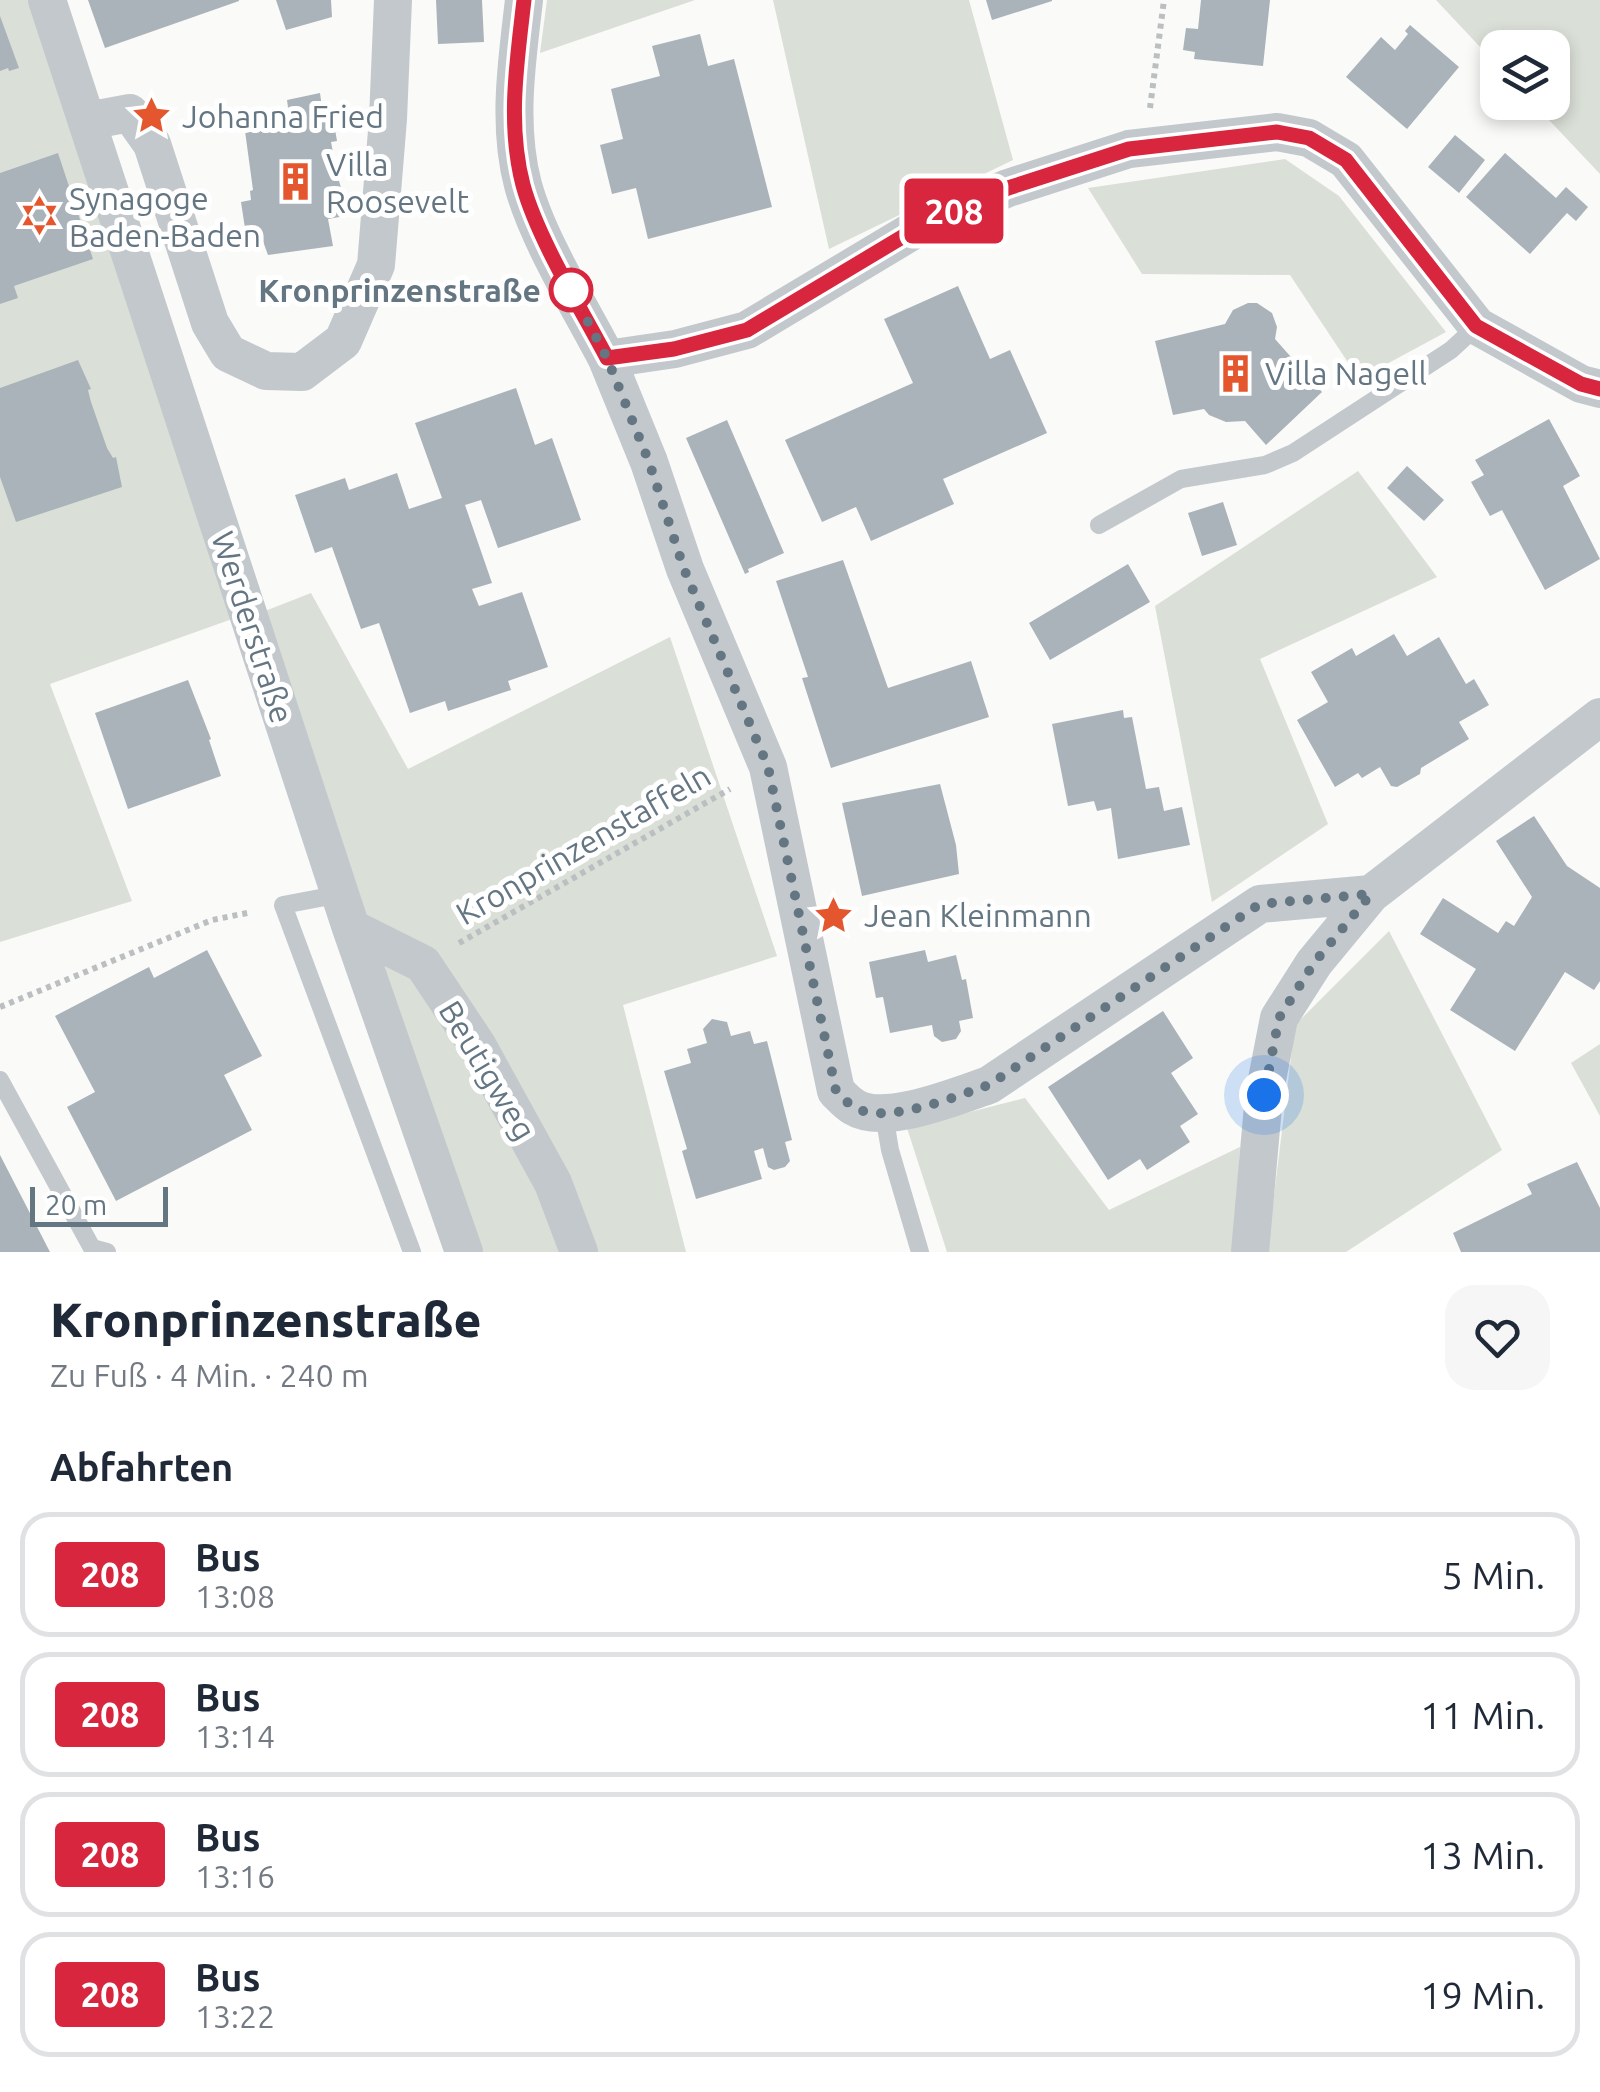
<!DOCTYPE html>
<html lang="de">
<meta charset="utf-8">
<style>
:root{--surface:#fff;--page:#f6f6f7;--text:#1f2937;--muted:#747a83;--line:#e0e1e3}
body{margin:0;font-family:Ubuntu,sans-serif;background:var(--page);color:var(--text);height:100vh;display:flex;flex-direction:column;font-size:38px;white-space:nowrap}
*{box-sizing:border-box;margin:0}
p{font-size:32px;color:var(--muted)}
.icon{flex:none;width:55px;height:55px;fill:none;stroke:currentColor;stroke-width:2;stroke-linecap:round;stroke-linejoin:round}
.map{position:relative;height:1252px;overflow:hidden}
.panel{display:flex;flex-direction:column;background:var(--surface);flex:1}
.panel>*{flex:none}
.badge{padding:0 20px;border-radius:8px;font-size:35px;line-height:65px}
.tools{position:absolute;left:1480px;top:30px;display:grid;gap:20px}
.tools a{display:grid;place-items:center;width:90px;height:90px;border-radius:20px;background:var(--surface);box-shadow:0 5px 15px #0003;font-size:50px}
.scale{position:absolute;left:30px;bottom:25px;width:138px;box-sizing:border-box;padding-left:10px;border:5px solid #657683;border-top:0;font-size:28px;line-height:35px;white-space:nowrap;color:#657683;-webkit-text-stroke:8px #fff;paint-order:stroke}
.you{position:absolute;width:50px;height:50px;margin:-25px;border:8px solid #fff;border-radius:50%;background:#1a73e8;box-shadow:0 0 0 15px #1a73e833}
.map>.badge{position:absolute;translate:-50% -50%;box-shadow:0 0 0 5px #fff}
h2{padding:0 50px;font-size:38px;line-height:90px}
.round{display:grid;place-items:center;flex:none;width:105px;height:105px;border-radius:30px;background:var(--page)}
.overview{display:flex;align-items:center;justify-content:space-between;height:170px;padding:0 50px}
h1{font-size:48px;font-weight:800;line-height:75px}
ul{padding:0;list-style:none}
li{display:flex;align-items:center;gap:30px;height:125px;margin:0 20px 15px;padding:0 30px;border:5px solid var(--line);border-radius:30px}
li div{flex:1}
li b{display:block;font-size:38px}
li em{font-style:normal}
li .badge{min-width:110px;font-weight:700;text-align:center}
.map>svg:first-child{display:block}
</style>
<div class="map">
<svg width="1600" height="1252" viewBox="0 0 1600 1252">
<rect width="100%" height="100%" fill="#fafaf8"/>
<path fill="#dadfd7" d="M0 0H47L249 613 50 684 132 901 0 942Z
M547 0H695L540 53Z
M773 0H969L1013 160 829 249Z
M1436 0H1600V174L1533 103 1552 102V48H1498L1497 65Z
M1285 159 1339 196 1446 332 1359 379 1290 275 1142 274 1088 188Z
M1358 471 1437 577 1260 659 1328 824 1212 902 1155 606Z
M311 593 408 769 670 637 777 956 623 1005 686 1252H479L260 613Z
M1389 931 1502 1150 1346 1252H1267L1295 1025Z
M1600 1044V1116L1571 1063Z
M1025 1098 1109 1210 1240 1147 1235 1252H947L907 1128Z"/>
<path fill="#aab3b9" d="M88 0H239V1L105 48Z
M276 0H331L332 17 286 30Z
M436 0H482L484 42 438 44Z
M986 0H1052V1L992 20Z
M1201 0H1270L1263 66 1194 59 1195 52 1183 50 1186 28 1198 29Z
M0 16 19 68 9 71 8 68 0 71Z
M1410 25 1459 67 1407 129 1346 77 1381 37 1395 50 1408 34 1405 31Z
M700 34 708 66 734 59 772 207 648 239 636 188 612 194 600 145 623 139 611 89 660 76 652 46Z
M320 93 322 108 331 106 337 141 331 142 337 174 344 198H348L351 215 328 219 333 246 268 255 260 233 246 235 241 202 251 200 250 191 253 190 245 131 273 126 272 118 289 115 287 100Z
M1455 135 1485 160 1459 193 1428 167Z
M58 153 93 259 14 286 18 298 0 304V173Z
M1505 153 1556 198 1566 187 1588 207 1576 221 1567 213 1530 254 1466 197Z
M958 286 990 359 1010 350 1047 433 943 479 954 504 871 541 856 507 822 522 785 440 913 383 884 319Z
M1248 303H1257L1272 313 1277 327 1275 339 1322 392 1266 445 1245 421 1226 422 1209 415 1204 409 1173 415 1155 341 1225 324 1233 310Z
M78 360 91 389 88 390 91 402 107 448 113 458 116 457 122 487 16 522 0 477V388Z
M516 388 535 445 552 438 581 520 498 548 481 500 465 505 492 583 472 589 479 606 522 592 548 667 508 681 511 690 448 711 445 701 410 713 379 623 361 629 332 547 315 553 295 495 345 478 349 490 397 473 409 509 442 498 415 423Z
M1549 419 1580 476 1563 486 1600 559 1545 590 1502 510 1490 516 1471 482 1484 475 1475 460Z
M727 420 784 553 748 569 749 572 745 574 686 438Z
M1407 466 1444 500 1424 521 1387 488Z
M1223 502 1237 545 1202 556 1188 513Z
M843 560 888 688 971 661 989 717 831 768 802 678 808 677 776 581Z
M1128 564 1150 602 1050 660 1029 623Z
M1394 634 1407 656 1439 637 1466 684 1474 679 1489 705 1459 722 1469 739 1421 768 1420 774 1397 787 1391 786 1380 767 1362 778 1358 773 1335 787 1297 720 1328 702 1311 672 1352 648 1356 656Z
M188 680 211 739 209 740 221 776 128 809 95 713Z
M1123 710 1124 718 1132 717 1146 789 1159 787 1164 811 1182 807 1190 845 1118 859 1111 808 1097 811 1094 801 1068 806 1052 724Z
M940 784 956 845 959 874 862 896 842 803Z
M1534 816 1567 866 1600 888V981L1594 990 1565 972 1515 1051 1450 1010 1476 969 1420 934 1443 898 1498 933 1506 921 1514 926 1532 897 1496 841Z
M207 950 262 1056 224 1075 252 1130 116 1201 67 1107 95 1092 55 1016 149 967 154 978Z
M925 950 928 962 956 955 962 980 966 979 973 1018 959 1021 961 1031 956 1039 942 1042 934 1036 932 1025 890 1033 883 997 876 998 869 962Z
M1163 1011 1193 1058 1171 1073 1198 1114 1180 1126 1190 1142 1147 1170 1140 1159 1108 1180 1048 1087Z
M712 1019 727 1022 731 1036 750 1031 754 1044 767 1041 792 1140 785 1142 790 1161 785 1167 774 1170 768 1167 763 1148 754 1151 762 1179 696 1199 682 1151 687 1149 664 1071 691 1063 687 1049 707 1043 703 1029Z
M0 1155 50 1252H0Z
M1577 1162 1600 1208V1252H1461L1453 1233 1532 1194 1527 1184Z"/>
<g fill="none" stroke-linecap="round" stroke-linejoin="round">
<path stroke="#bbbfc2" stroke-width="6" stroke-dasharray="5 5" stroke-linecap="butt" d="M1150 108 1164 0
M459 943 730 789
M0 1007 212 920 252 912"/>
<path stroke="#c3c8cc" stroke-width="18" d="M1099 525 1181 479 1265 465 1293 453 1451 350 1477 326
M341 894 283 905 412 1252
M0 1080 92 1248 107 1252
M884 1114 890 1150 920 1252"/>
<path stroke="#c3c8cc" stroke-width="38" d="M47 0 351 928 464 1252
M524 0C517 61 507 124 523 185 538 240 580 307 607 359L675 349 747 330 924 224 1008 188 1129 149 1277 132 1309 138 1346 160 1477 326 1581 384 1600 389
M87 121 130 113 152 144 210 323 228 353 266 371 302 372 343 341 376 265 388 119 393 0
M607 359 649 462 685 569 768 767 836 1091C841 1096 847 1103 854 1107 884 1126 957 1096 989 1085L1260 904 1371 894 1600 717
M351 928 423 964 477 1045 553 1183 579 1252
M1250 1252 1264 1095 1279 1018 1314 963 1371 894"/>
</g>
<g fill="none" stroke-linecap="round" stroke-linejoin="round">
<defs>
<path id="line" d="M524 0C517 61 507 124 523 185 537 237 581 309 607 358L674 349 747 330 924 224 1008 188 1129 149 1277 132 1309 138 1346 160 1476 326 1581 384 1600 389"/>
</defs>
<use href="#line" stroke="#fff" stroke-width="22"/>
<use href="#line" stroke="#d7263d" stroke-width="15"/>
<path stroke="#657683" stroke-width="10" stroke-dasharray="0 18" d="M571 290 607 358 649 462 684 569 768 767 836 1091C841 1096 847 1103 854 1107 885 1126 957 1096 989 1085L1260 904 1371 894 1314 963 1279 1018 1264 1095"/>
</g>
<defs>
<symbol id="sight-bare" viewBox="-9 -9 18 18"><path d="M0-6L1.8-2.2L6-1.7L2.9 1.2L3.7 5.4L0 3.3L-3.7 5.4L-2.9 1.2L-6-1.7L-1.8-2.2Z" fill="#e4572e" stroke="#fff" stroke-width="2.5" paint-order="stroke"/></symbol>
<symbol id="building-bare" viewBox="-9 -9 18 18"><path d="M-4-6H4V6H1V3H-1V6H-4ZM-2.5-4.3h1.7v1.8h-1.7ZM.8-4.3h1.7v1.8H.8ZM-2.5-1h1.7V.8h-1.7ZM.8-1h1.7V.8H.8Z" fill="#e4572e" stroke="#fff" stroke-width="2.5" paint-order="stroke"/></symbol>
<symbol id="synagogue-bare" viewBox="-9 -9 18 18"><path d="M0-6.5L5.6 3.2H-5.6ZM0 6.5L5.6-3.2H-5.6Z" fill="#e4572e" stroke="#fff" stroke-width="2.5" paint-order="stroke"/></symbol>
</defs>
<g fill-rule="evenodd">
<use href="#sight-bare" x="124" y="88" width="55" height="55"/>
<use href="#building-bare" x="268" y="154" width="55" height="55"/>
<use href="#synagogue-bare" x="12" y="188" width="55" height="55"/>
<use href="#building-bare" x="1208" y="346" width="55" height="55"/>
<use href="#sight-bare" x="806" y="888" width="55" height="55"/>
</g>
<circle fill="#fff" stroke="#d7263d" stroke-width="5" cx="571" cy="290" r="20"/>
<g text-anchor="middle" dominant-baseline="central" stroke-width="10" stroke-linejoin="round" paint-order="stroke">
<g font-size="32" fill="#657683" stroke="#fff" text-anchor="start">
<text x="182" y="116">Johanna Fried</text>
<text x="326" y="164">Villa<tspan x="326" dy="37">Roosevelt</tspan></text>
<text x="69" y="198">Synagoge<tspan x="69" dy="37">Baden-Baden</tspan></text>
<text x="1265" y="373">Villa Nagell</text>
<text x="864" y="915">Jean Kleinmann</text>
</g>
<g font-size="32" font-weight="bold" fill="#657683" stroke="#fff" text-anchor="end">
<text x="541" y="290">Kronprinzenstraße</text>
</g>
<g font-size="32" fill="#657683" stroke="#fff">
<text transform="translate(253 627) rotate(72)">Werderstraße</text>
<text transform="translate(583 844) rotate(-30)">Kronprinzenstaffeln</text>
<text transform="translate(488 1070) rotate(59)">Beutigweg</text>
</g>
</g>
</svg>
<div class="tools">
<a><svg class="icon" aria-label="layers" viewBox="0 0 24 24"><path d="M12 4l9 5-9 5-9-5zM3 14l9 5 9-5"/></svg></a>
</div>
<div class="scale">20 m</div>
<div class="you" style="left:1264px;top:1095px"></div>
<b class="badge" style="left:954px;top:211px;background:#d7263d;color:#fff">208</b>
</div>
<section class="panel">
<div class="overview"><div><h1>Kronprinzenstraße</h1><p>Zu Fuß · 4 Min. · 240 m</p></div><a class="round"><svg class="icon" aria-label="heart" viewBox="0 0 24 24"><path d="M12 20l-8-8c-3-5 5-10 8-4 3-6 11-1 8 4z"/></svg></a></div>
<h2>Abfahrten</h2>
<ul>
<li><span class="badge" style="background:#d7263d;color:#fff">208</span><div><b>Bus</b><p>13:08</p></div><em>5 Min.</em></li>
<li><span class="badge" style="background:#d7263d;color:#fff">208</span><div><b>Bus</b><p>13:14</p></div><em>11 Min.</em></li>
<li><span class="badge" style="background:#d7263d;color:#fff">208</span><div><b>Bus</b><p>13:16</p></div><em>13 Min.</em></li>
<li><span class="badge" style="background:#d7263d;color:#fff">208</span><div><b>Bus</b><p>13:22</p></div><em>19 Min.</em></li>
</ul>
</section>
